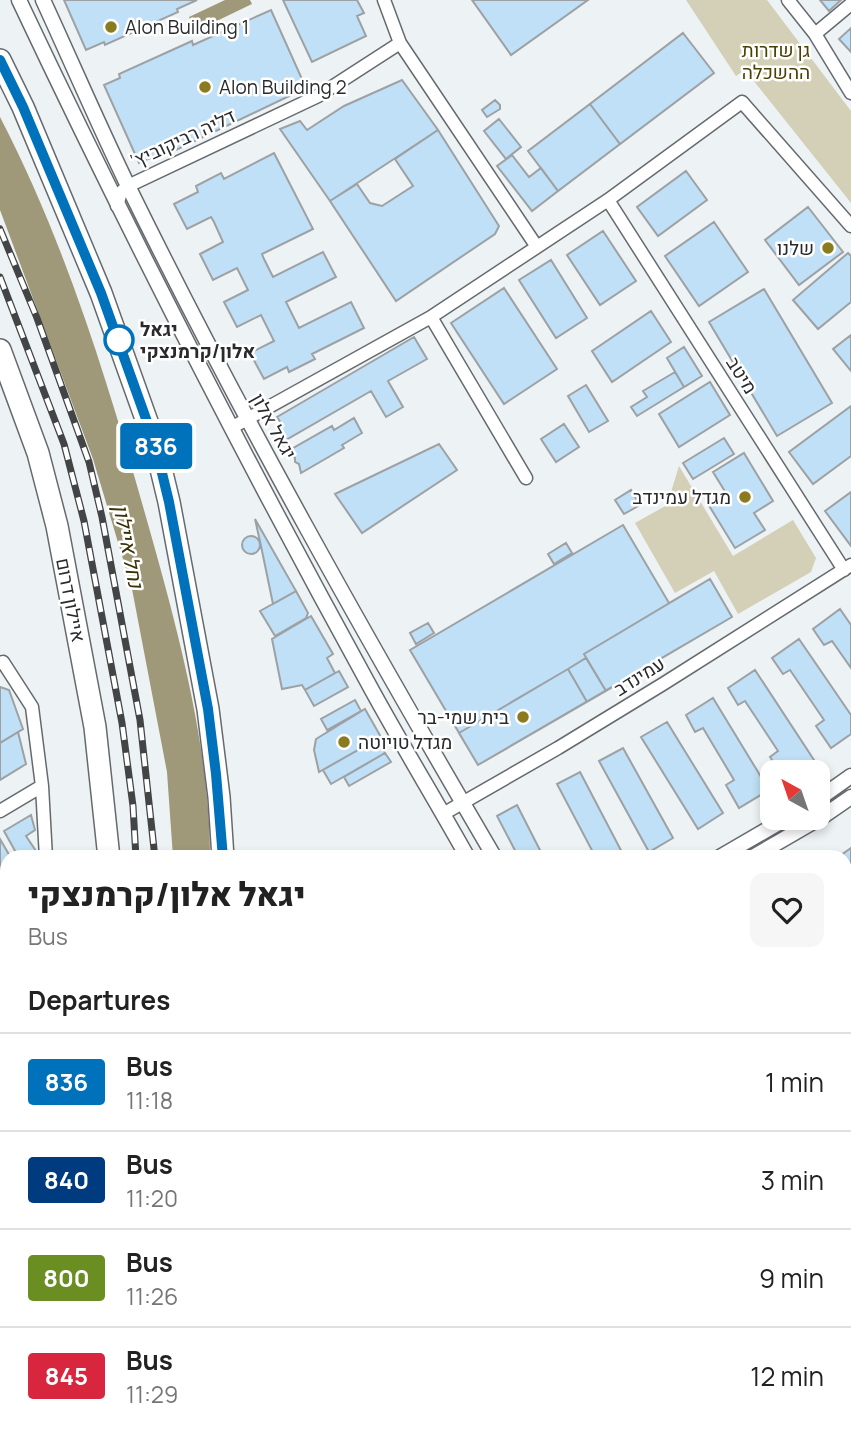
<!DOCTYPE html>
<meta charset="utf-8">
<style>
:root{--surface:#fff;--page:#f6f6f6;--text:#222;--muted:#767676;--line:#e0e0e0}
body{margin:0;font-family:Manrope,Heebo,sans-serif;background:var(--page);color:var(--text);height:100vh;display:flex;flex-direction:column;font-size:26px;white-space:nowrap}
*{box-sizing:border-box;margin:0}
p{font-size:23px;color:var(--muted)}
.icon{flex:none;width:38px;height:38px;fill:none;stroke:currentColor;stroke-width:2;stroke-linecap:round;stroke-linejoin:round}
.map{position:relative;flex:1;overflow:hidden}
.sheet{position:absolute;left:0px;top:850px;width:852px;height:590px;display:flex;flex-direction:column;background:var(--surface);border-radius:21px 21px 0 0;box-shadow:0 4px 10px #0003}
.sheet>*{flex:none}
.badge{padding:0 14px;border-radius:5px;font-size:24px;line-height:46px}
.needle{width:46px;rotate:320deg}
.tools{position:absolute;left:760px;top:760px;display:grid;gap:14px}
.tools a{display:grid;place-items:center;width:70px;height:70px;border-radius:14px;background:var(--surface);box-shadow:0 4px 10px #0003;font-size:35px}
.map>.badge{position:absolute;translate:-50% -50%;box-shadow:0 0 0 4px #fff}
h2{padding:0 28px;font-size:26px;line-height:63px}
.round{display:grid;place-items:center;flex:none;width:74px;height:74px;border-radius:14px;background:var(--page)}
.head{display:flex;align-items:center;justify-content:space-between;height:119px;padding:0 28px}
h1{font-size:33px;font-weight:800;line-height:52px}
ul{padding:0;list-style:none}
li{display:flex;align-items:center;gap:21px;height:98px;padding:0 28px;border-top:2px solid var(--line)}
li div{flex:1}
li b{display:block;font-size:26px}
li em{font-style:normal}
li .badge{min-width:77px;font-weight:700;text-align:center}
.map>svg:first-child{display:block}
</style>
<div class="map">
<svg width="851" height="1440" viewBox="0 0 851 1440">
<rect width="100%" height="100%" fill="#edf2f5"/>
<path fill="#d4cfb7" d="M686 0H767L851 111V203L745 70 736 76Z
M679 466 733 556 793 520 816 558 811 572 738 614 714 571 675 593 635 523 667 505Z
M820 1433H842L850 1440H802Z"/>
<path fill="#9f9979" d="M225 0H250L252 4 196 31 189 17Z
M0 117C64 240 106 376 144 510 175 619 210 744 210 857H173L167 772 132 589 93 459 0 210Z
M128 1433H156L155 1440H127Z"/>
<path fill="#bfe0f6" stroke="#9da1a4" stroke-width="2" d="M64 0H197L177 9 178 12 105 45 104 42 86 50Z
M283 0H357L364 13 357 16 366 36 312 62Z
M472 0H588L511 55Z
M820 0H841L829 11Z
M271 10 306 88 157 159 155 156 139 163 104 85 120 78 119 74 192 41 193 45Z
M851 28V52L839 39Z
M683 33 714 73 620 144 590 104Z
M402 80 438 130 330 201 280 129 300 121 307 130 344 106Z
M495 100 500 105V109L487 117 482 110Z
M590 104 620 144 558 191 528 151Z
M499 119 521 147 506 159 484 131Z
M438 130 499 226 495 234 396 301 330 201 357 184 370 203 382 206 413 186 395 159Z
M274 153 313 229 262 254 264 259 273 277 323 252 336 277 286 302 299 328 351 302 364 328 312 354 315 359 289 372 287 367 264 379 250 353 274 341 261 315 237 327 224 302 248 290 237 268 213 280 200 254 223 242 214 222 211 217 187 229 174 204 198 192 196 186 221 173 224 179Z
M512 155 529 177 541 168 558 191 532 211 497 166Z
M686 171 707 200 658 236 637 207Z
M808 207 843 252 799 285 765 240Z
M714 222 748 272 699 306 665 256Z
M603 231 636 281 600 305 567 255Z
M848 253 851 256V302L818 329 793 300Z
M551 260 587 318 556 338 519 280Z
M504 288 557 369 504 404 451 323Z
M764 289 832 403 777 436 709 322Z
M651 311 671 342 612 382 592 351Z
M851 335V371L833 349Z
M414 337 427 359 388 381 403 407 386 417 371 391 284 441 276 426 281 423 277 417Z
M684 347 702 376 684 387 667 358Z
M675 372 684 387 637 416 631 407 647 397 643 391Z
M710 382 730 415 679 447 659 414Z
M586 385 608 421 589 432 568 396Z
M851 406V456L813 484 789 452Z
M354 418 362 433 342 445 344 448 301 473 299 464 295 462V458L288 451 332 426 334 430Z
M564 424 579 447 556 462 541 439Z
M724 438 734 454 693 479 683 463Z
M439 444 457 470 362 533 335 494Z
M744 453 773 501 754 513 765 530 735 548 708 504 726 493 713 472Z
M631 490 640 505 624 514 615 500Z
M851 492V546L825 511Z
M255 519 296 591 273 604 261 546Z
M623 525 669 603 710 579 732 617 478 765 410 650Z
M242 545a9 9 0 1 1 18 0a9 9 0 1 1-18 0Z
M566 543 572 553 554 564 548 554Z
M710 579 732 617 606 691 584 654Z
M296 591 308 613 306 618 275 636 260 611Z
M840 609 851 625V668L832 641 824 645 813 629Z
M311 616 333 654 327 658 335 673 305 690 302 685 282 689 272 639Z
M428 623 434 633 416 644 410 633Z
M799 639 851 715V734L831 748 816 726 824 720 790 670 783 674 772 658Z
M586 658 606 691 587 702 568 669Z
M568 669 587 702 478 765 459 733Z
M755 670 814 760 796 772H780L770 757 778 751 745 701 738 705 728 688Z
M339 671 348 687 314 706 305 690Z
M0 687 9 690 23 729 0 743Z
M713 698 769 790 739 808 726 785 734 780 703 728 695 732 686 715Z
M355 700 361 711 327 730 321 719Z
M365 709 381 737 319 772 314 750 316 739Z
M667 722 723 813 698 829 641 737Z
M18 732 26 764 0 780V743Z
M377 739 385 753 331 784 323 770Z
M623 748 673 838 649 852 599 761Z
M385 753 391 762 349 786 344 777Z
M580 772 625 858H596L557 784Z
M517 805 544 858H519L497 816Z
M31 815 35 830 26 836 36 851 25 858H19L4 831Z
M0 839 11 858H7V882L0 886Z
M851 848V870L845 858 841 855Z
M851 890V939L845 929V894Z
M851 940V969L845 972V943Z
M4 980 7 985V1017L0 1021V982Z
M7 1017V1025L0 1029V1021Z
M7 1025V1054L0 1043V1029Z
M851 1073V1130L845 1135V1078Z
M0 1150 2 1153 7 1151V1162L0 1166Z
M7 1174V1220L4 1222 0 1216V1178Z
M851 1264V1325L845 1318V1269Z
M253 1433H264L281 1440H250Z
M446 1433H513L519 1440H445L442 1436Z
M615 1433H697L703 1440H606Z
M714 1433H738L729 1440H720Z"/>
<g fill="none" stroke-linecap="round" stroke-linejoin="round">
<defs>
<path id="minor" d="M384 0 400 43 537 247
M788 0 815 34 851 93
M815 34 851 4
M608 200 844 570
M117 206 121 192 128 186 318 96 400 43
M431 317 526 478
M231 428 431 317 608 200 742 102 851 226
M0 663 3 662 32 707 42 786 46 858
M0 811 42 786
M443 814 558 748 663 684 851 565
M845 992 851 988
M0 1098 7 1094
M0 1361 2 1379 0 1396
M845 1393 851 1383
M546 1433 551 1440
M231 1440 234 1433
M764 1440 773 1433
M788 1440 796 1433"/>
<path id="tertiary" d="M19 0C128 231 245 459 368 683 400 742 435 799 468 858
M43 0C72 63 99 126 129 188 241 416 366 638 495 858
M817 800 851 776
M718 858 789 817
M751 858 822 817 851 797
M0 1243 7 1239
M0 1267 7 1264
M845 1368 851 1376
M845 1406 851 1413"/>
<path id="motorway" d="M0 60 23 107 101 293 155 444 169 502 208 709 219 797 223 858
M0 350 38 453 57 526 95 727 109 858
M62 1440 63 1433
M176 1440 177 1433"/>
</defs>
<use href="#minor" stroke="#666a6e" stroke-width="15"/>
<use href="#tertiary" stroke="#666a6e" stroke-width="17"/>
<use href="#motorway" stroke="#666a6e" stroke-width="24"/>
<use href="#minor" stroke="#fff" stroke-width="12"/>
<use href="#tertiary" stroke="#fff" stroke-width="14"/>
<use href="#motorway" stroke="#fff" stroke-width="21"/>
<defs>
<path id="rail" d="M0 229 37 318 89 462 102 517 140 720 155 858
M0 277 64 444 84 521 122 723 133 806 136 858
M92 1440 93 1433
M107 1440 108 1433"/>
</defs>
<use href="#rail" stroke="#424446" stroke-width="7"/>
<use href="#rail" stroke="#fff" stroke-width="4.5" stroke-dasharray="13" stroke-linecap="butt"/>
</g>
<g fill="none" stroke-linecap="round" stroke-linejoin="round">
<defs>
<path id="line" d="M0 60 23 107 101 293 155 444 169 502 208 709 216 774 223 858"/>
</defs>
<use href="#line" stroke="#fff" stroke-width="16"/>
<use href="#line" stroke="#0072bc" stroke-width="10"/>
</g>
<g fill="#8b7b20" stroke="#fff" stroke-width="2.5">
<circle cx="111" cy="27" r="7"/>
<circle cx="205" cy="87" r="7"/>
<circle cx="828" cy="248" r="7"/>
<circle cx="745" cy="497" r="7"/>
<circle cx="523" cy="717" r="7"/>
<circle cx="344" cy="742" r="7"/>
</g>
<circle fill="#fff" stroke="#0072bc" stroke-width="3.5" cx="119" cy="340" r="14"/>
<g text-anchor="middle" dominant-baseline="central" stroke-width="5" stroke-linejoin="round" paint-order="stroke">
<g font-size="19" fill="#282a2c" stroke="#fff" text-anchor="start">
<text x="125" y="27">Alon Building 1</text>
<text x="219" y="87">Alon Building 2</text>
<text x="814" y="248" text-anchor="end">שלנו</text>
<text x="731" y="497" text-anchor="end">מגדל עמינדב</text>
<text x="509" y="717" text-anchor="end">בית שמי-בר</text>
<text x="358" y="742">מגדל טויוטה</text>
</g>
<g font-size="19" fill="#4c4103" stroke="#fff">
<text x="776" y="50">גן שדרות<tspan x="776" dy="22">ההשכלה</tspan></text>
</g>
<g font-size="19" fill="#282a2c" stroke="#fff">
<text transform="translate(183 138) rotate(-25)">'דליה רביקוביץ</text>
<text transform="translate(742 375) rotate(58)">מיטב</text>
<text transform="translate(274 426) rotate(61)">יגאל אלון</text>
<text transform="translate(71 600) rotate(79)">איילון דרום</text>
<text transform="translate(639 676) rotate(-32)">עמינדב</text>
</g>
<g font-size="19" font-weight="bold" fill="#282a2c" stroke="#fff" text-anchor="start">
<text x="140" y="329">יגאל<tspan x="140" dy="22">אלון/קרמנצקי</tspan></text>
</g>
<g font-size="21" font-style="italic" fill="#3a3205" stroke="#fff">
<text transform="translate(129 546) rotate(79)">נחל איילון</text>
</g>
</g>
</svg>
<div class="tools">
<a><svg class="needle" viewBox="-14 -14 28 28"><path d="M0-13l5 13h-10z" fill="#e53935"/><path d="M0 13l5-13h-10z" fill="#767676"/></svg></a>
</div>
<b class="badge" style="left:156px;top:446px;background:#0072bc;color:#fff">836</b>
<section class="sheet">
<div class="head"><div><h1>יגאל אלון/קרמנצקי</h1><p>Bus</p></div><a class="round"><svg class="icon" aria-label="heart" viewBox="0 0 24 24"><path d="M12 20l-8-8c-3-5 5-10 8-4 3-6 11-1 8 4z"/></svg></a></div>
<h2>Departures</h2>
<ul>
<li><span class="badge" style="background:#0072bc;color:#fff">836</span><div><b>Bus</b><p>11:18</p></div><em>1 min</em></li>
<li><span class="badge" style="background:#003b80;color:#fff">840</span><div><b>Bus</b><p>11:20</p></div><em>3 min</em></li>
<li><span class="badge" style="background:#6b8e23;color:#fff">800</span><div><b>Bus</b><p>11:26</p></div><em>9 min</em></li>
<li><span class="badge" style="background:#d7263d;color:#fff">845</span><div><b>Bus</b><p>11:29</p></div><em>12 min</em></li>
</ul>
</section>
</div>
